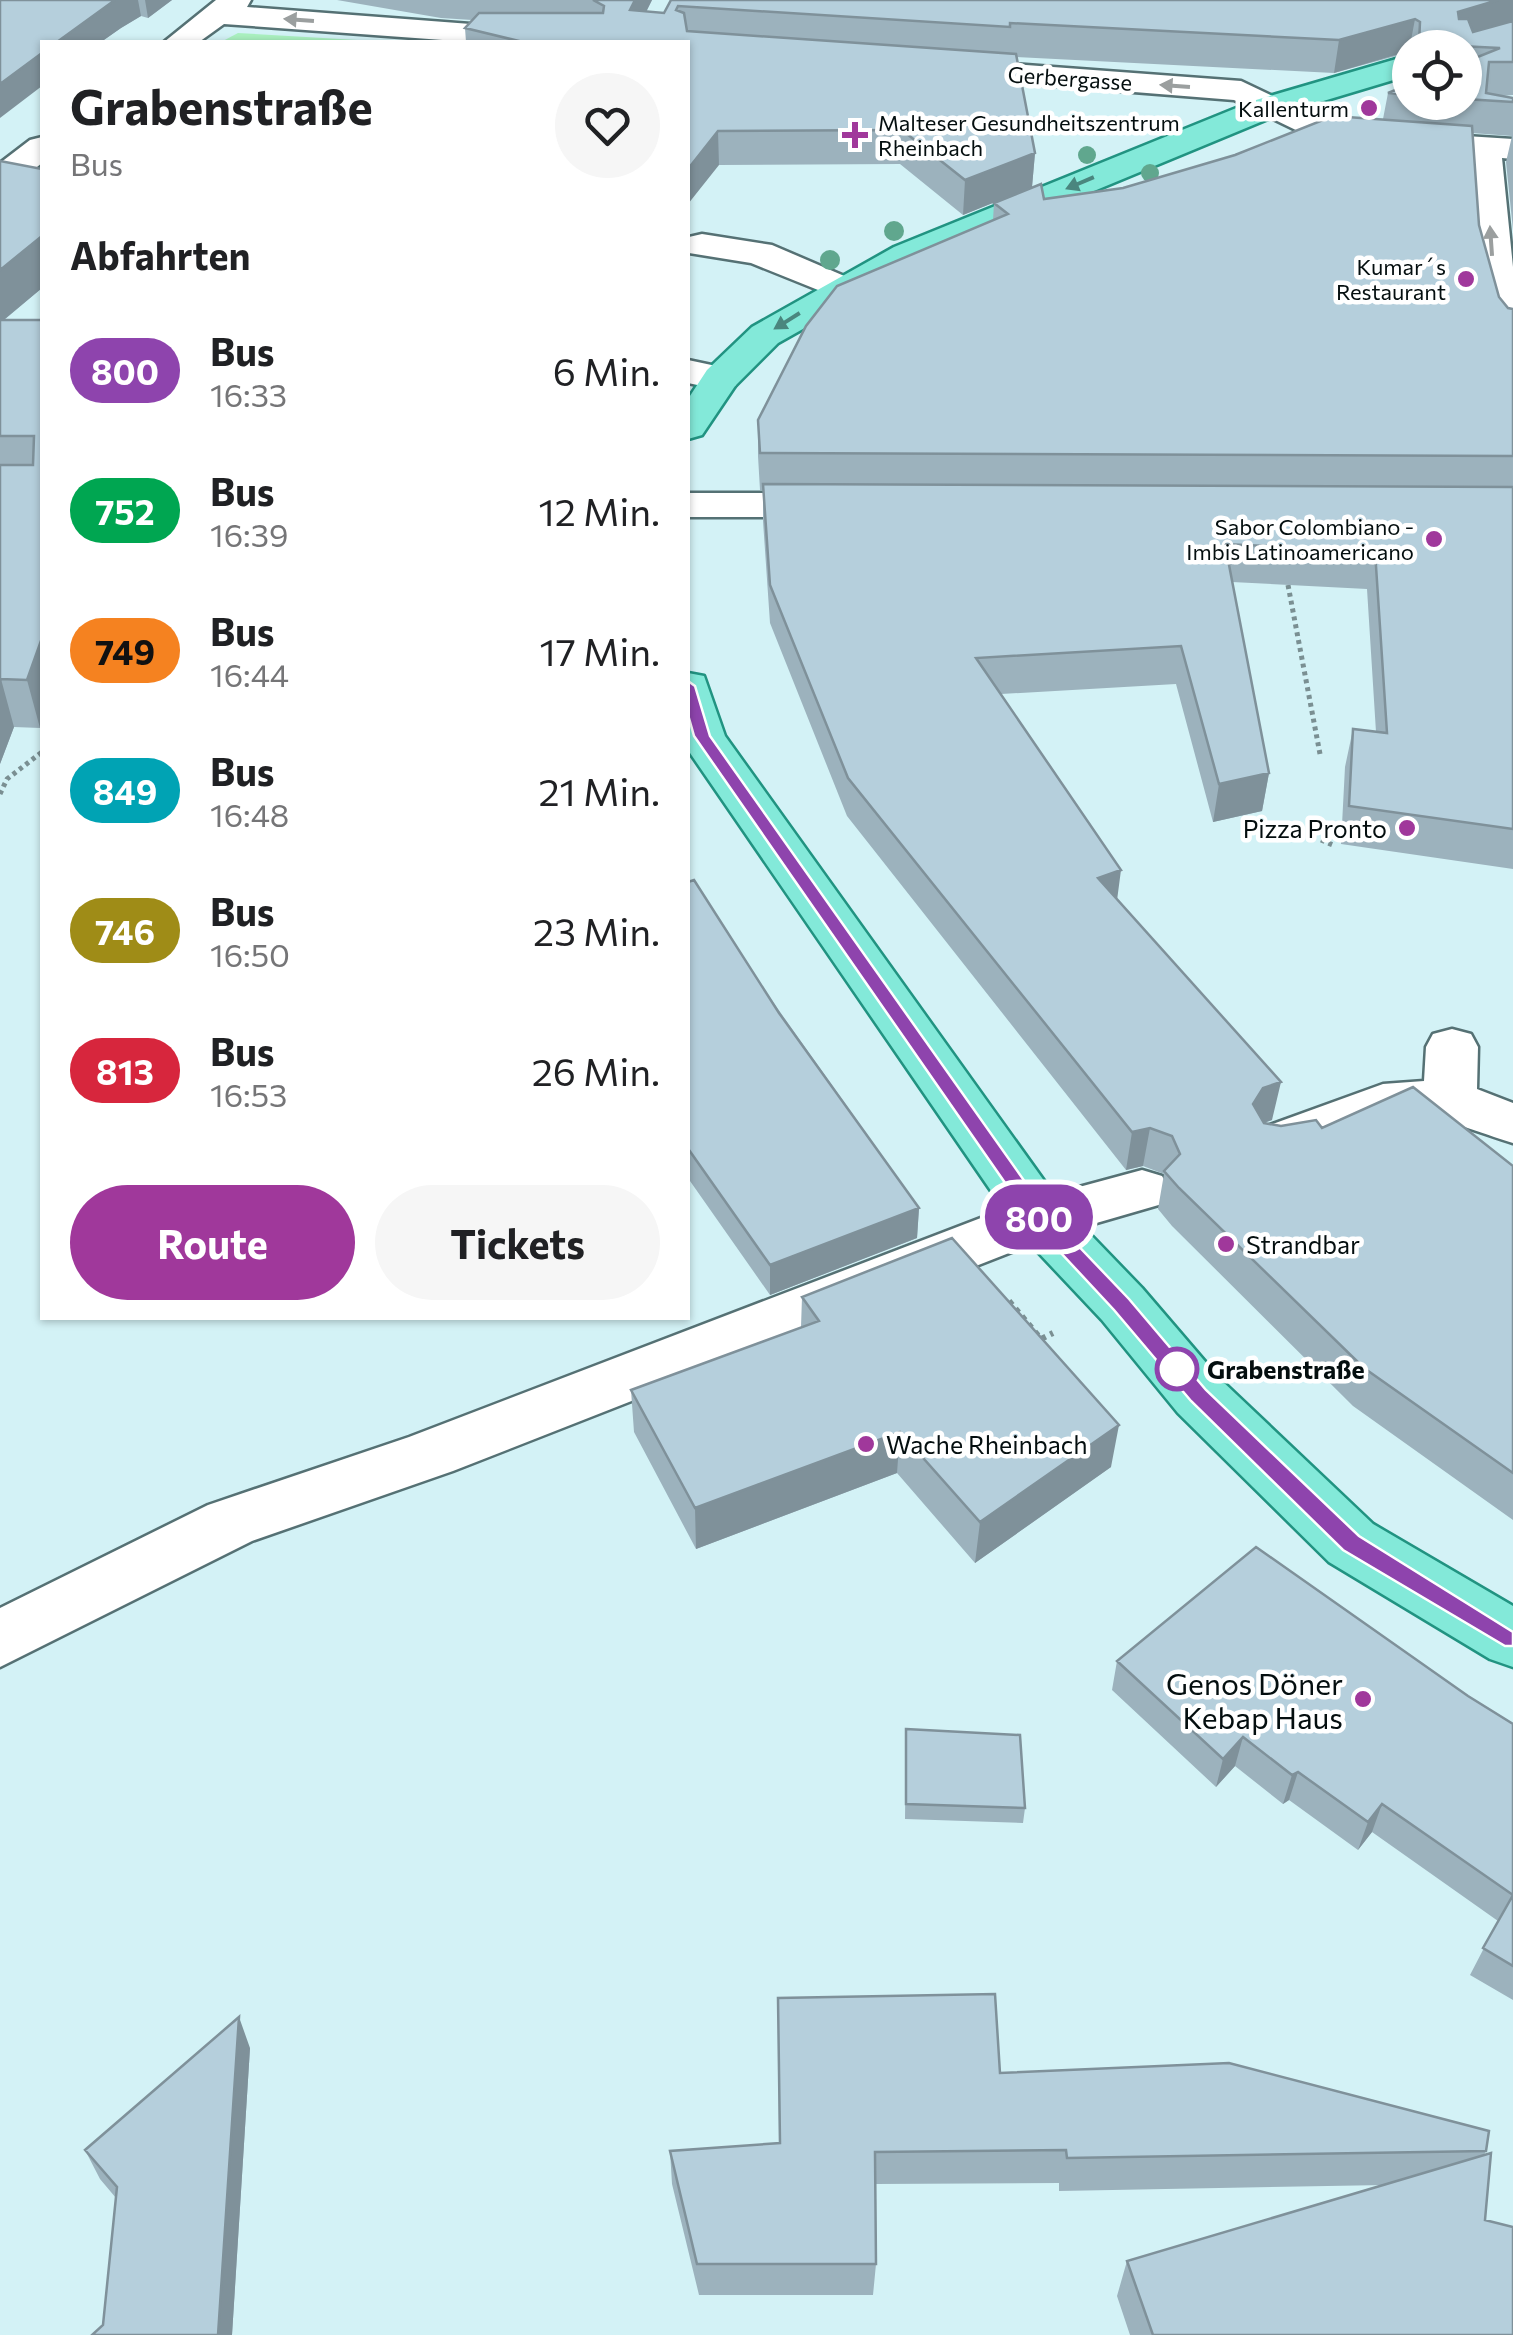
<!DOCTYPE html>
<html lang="de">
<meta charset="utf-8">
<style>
:root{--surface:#fff;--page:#f6f6f6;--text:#202124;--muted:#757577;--accent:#a0389b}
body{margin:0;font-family:Commissioner,sans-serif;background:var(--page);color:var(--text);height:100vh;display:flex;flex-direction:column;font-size:38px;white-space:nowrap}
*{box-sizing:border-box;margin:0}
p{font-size:32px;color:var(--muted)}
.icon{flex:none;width:55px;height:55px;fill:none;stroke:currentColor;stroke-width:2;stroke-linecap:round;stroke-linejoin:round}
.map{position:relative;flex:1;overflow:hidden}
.details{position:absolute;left:40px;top:40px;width:650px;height:1280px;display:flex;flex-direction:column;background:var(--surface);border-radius:0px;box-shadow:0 2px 8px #0004}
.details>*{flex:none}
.badge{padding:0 20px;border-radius:32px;font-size:35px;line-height:65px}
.buttons{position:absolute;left:1392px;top:30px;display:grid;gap:20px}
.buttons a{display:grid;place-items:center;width:90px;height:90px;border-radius:50%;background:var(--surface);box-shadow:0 2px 8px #0004;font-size:50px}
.map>.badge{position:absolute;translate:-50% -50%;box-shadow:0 0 0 5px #fff}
h2{padding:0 30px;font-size:38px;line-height:90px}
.round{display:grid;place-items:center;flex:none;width:105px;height:105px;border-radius:52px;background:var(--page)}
.head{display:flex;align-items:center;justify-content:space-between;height:170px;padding:0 30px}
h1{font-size:48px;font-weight:700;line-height:75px}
.cta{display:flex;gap:20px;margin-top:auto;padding:20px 30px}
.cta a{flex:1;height:115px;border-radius:60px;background:var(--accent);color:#fff;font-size:40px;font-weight:700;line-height:115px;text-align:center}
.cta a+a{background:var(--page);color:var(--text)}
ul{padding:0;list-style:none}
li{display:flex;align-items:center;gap:30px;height:140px;padding:0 30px}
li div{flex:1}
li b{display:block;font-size:38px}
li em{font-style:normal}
li .badge{min-width:110px;font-weight:700;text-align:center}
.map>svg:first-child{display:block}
</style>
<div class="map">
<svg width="1513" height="2335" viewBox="0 0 1513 2335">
<rect width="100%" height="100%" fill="#d3f2f6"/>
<path fill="#aaf1c0" d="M238 33 392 42H221Z"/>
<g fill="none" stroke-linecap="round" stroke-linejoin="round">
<defs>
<path id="minor" d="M216 0H251L247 7 588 33 604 42H470L224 24 199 42H164Z
M944 59 1241 81 1340 128 1513 139V159L1502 158 1513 267V343L1500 340 1494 332 1475 260 1468 156 1333 148 1234 100 933 76 928 69 933 62Z
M42 137V163L12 187 0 190V163L30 140Z
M702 234 772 245 856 281 861 289 856 297 843 300 751 263 689 253V237Z
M688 360 735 370 740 378 735 386 721 390 688 383Z
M688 493H839L854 496 860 505 854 514 839 517H688Z
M1452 1029 1471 1034 1478 1047 1477 1089 1513 1103V1143C1469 1130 1434 1110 1386 1122 1344 1133 1299 1171 1256 1158L1248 1144 1256 1130 1383 1084 1424 1081 1426 1047 1433 1034Z
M1142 1170 1162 1176 1170 1190 1162 1204 1055 1235 453 1471 252 1541 0 1667V1608L208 1505 409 1437 1020 1203Z"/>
<path id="major" d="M1410 55V75L1280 114 920 263 778 343 735 386 702 435 688 439V399L707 370 752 327 894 247 1256 100Z
M688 673 704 676 725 736 1060 1203 1142 1288 1220 1379 1373 1524 1513 1606V1667L1490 1659 1329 1562 1178 1413 1102 1320 1020 1233 688 750Z"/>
</defs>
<use href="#minor" stroke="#557174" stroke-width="5"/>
<use href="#major" stroke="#219381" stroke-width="5"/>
<path stroke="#7a8f92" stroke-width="5" stroke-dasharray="4 4" stroke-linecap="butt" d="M1288 585 1320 754
M0 794 7 779 42 752
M1321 840 1333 845"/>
<path stroke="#7a8f92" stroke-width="6" stroke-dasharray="5 5" stroke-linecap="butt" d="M1009 1301 1041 1339 1053 1333"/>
<use href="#minor" fill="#fff" fill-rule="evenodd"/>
<use href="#major" fill="#83e9d9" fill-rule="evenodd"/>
</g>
<g fill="#60a78e">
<circle cx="1087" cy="155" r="9"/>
<circle cx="1150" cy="173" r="9"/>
<circle cx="894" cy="231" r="10"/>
<circle cx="830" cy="260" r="10"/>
</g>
<path fill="#9cb2bd" d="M0 0H172L148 18 141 16 121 28 101 42H42Z
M337 0H652L646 12 664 13 671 0H1513V95L1500 96 1513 98V230L1506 162 1512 136 1472 133 1479 225 1499 297 1508 308 1513 309V869L1341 844 1345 767 1353 729 1376 732 1367 589 1232 582 1269 773 1262 811 1213 822 1176 684 1001 694 1117 899 1272 1120 1264 1123 1281 1126 1322 1128 1513 1166V1520L1353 1406 1172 1226 1158 1209 1164 1174 1143 1166 1126 1170 847 816 770 623 763 521V490H760L758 456V420L993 220 994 203 1044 199 1123 188 1383 119 1388 93 1410 84V102H1465V48H1410V52L1334 73 1016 57 1035 153 1032 187 963 215 900 164 719 165 688 42H466L465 28 472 20 441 18Z
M0 161 42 169V288L4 320H42L40 728 14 727 0 764Z
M688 882 919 1208 917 1238 770 1295 690 1181 688 1183Z
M802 1297 1111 1467 975 1563 897 1473 696 1549 634 1432 631 1390 801 1327Z
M1117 1661 1468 1696 1513 1724V2000L1470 1975 1498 1921 1372 1832 1358 1850 1289 1800 1283 1804 1235 1766 1216 1787 1112 1690Z
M906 1729 1025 1808 1023 1823 905 1819Z
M778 1998 1000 2073 1486 2151 1484 2155 1485 2220 1513 2335H1130L1117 2296 1127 2261 1385 2185 1059 2191V2183L875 2184 876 2264 873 2295H699L672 2184 670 2151 779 2143Z
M250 2048 232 2335H92L103 2325 116 2198 100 2179 85 2150Z"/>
<path fill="#7f919a" d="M115 0H138L141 16 121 28 101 42H57Z
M145 0H172L148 18Z
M635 0H652L631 42 630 10Z
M1498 0H1513V22L1451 44 1458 12Z
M1415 19 1409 51 1334 73 1339 40Z
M42 53V86L0 118V84Z
M718 131 719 165 688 204V169Z
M1035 153 1032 187 963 215 965 180Z
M42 236V288L0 323V270Z
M689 256V292L688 295V258Z
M42 638V719L40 728 27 680Z
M1 679 14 727 0 764V681Z
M1269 773 1262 811 1213 822 1219 784Z
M1121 870 1116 908 1098 878Z
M1281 1082 1272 1120 1255 1126 1253 1104 1263 1088Z
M1150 1128 1143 1166 1126 1170 1132 1132Z
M689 1150 690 1181 688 1183V1152Z
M919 1208 917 1238 770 1295V1265Z
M1119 1425 1111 1467 975 1563 980 1522Z
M900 1432 897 1473 696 1549 695 1508Z
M1243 1737 1235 1766 1216 1787 1223 1759Z
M1298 1772 1289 1800 1283 1804 1292 1775Z
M1382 1804 1372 1832 1358 1850 1368 1822Z
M239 2017 250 2048 232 2335H218Z"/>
<path fill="#b5cfdc" stroke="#7f919a" stroke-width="2.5" d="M0 0H115L57 42H42V53L0 84Z
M593 0H635L630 10 664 13 671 0H1498L1458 12 1459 19H1468L1473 32 1513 21V62H1489L1486 93 1513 98V102L1465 99V62L1500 48 1419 44 1420 22 1415 19 1339 40 1010 23V27L678 6 676 10 684 13 687 31 1016 54 1035 153 965 180 902 130 718 131 688 169V42H523L465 28 479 13H603L604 6Z
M1410 84V95L1388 93Z
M1333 116 1472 126 1479 225 1499 297 1508 308 1513 309V456L760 453 758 420 806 326 837 286 1008 214 994 203 1041 184 1044 199 1123 188 1235 155Z
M0 161 42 169V236L0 270Z
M0 320H42V638L27 680 1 679 0 681V465H33L34 436H0Z
M763 484 1513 487V829L1349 806 1353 729 1387 733 1375 551 1225 544 1269 773 1219 784 1181 646 976 658 1121 870 1098 878 1281 1082 1263 1088 1253 1104 1264 1123 1281 1126 1316 1120 1322 1128 1413 1087 1513 1166V1473L1364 1368 1179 1188 1164 1171 1180 1154 1172 1136 1150 1128 1132 1132 848 778 770 585Z
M694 880 779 1013 919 1208 770 1265 689 1150 688 1152V882Z
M952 1238 1119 1425 980 1522 900 1432 695 1508 631 1390 819 1321 802 1297Z
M1256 1547 1468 1696 1513 1724V1966L1483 1948 1513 1895 1382 1804 1368 1822 1298 1772 1292 1775 1243 1737 1223 1759 1117 1661Z
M906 1729 1020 1735 1025 1808 906 1804Z
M995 1994 1000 2073 1229 2063 1489 2131 1486 2151 1067 2158 1066 2150 875 2152 876 2264H697L670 2151 780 2143 778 1998Z
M239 2017 218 2335H92L103 2325 117 2187 85 2150Z
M1491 2153 1485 2220 1513 2227V2335H1153L1127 2261Z"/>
<defs><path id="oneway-solid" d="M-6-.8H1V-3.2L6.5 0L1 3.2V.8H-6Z" transform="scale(2.5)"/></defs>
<g fill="#9b9f9f">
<use href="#oneway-solid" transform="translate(299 20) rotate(-176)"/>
<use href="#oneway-solid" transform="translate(1175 86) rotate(-176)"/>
<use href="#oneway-solid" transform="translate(1491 241) rotate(-94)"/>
</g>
<g fill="#4a867e">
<use href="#oneway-solid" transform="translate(1080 183) rotate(157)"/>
<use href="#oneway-solid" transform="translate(787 321) rotate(148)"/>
</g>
<path fill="#8e44ad" stroke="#fff" stroke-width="2.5" d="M688 681 695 686 710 736 1047 1213 1129 1299 1206 1390 1359 1536 1513 1632V1646H1505L1343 1550 1191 1401 1114 1310 1033 1223 694 736 680 686Z"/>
<g fill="#a0389b" stroke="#fff" stroke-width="4">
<circle cx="1369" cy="108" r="10"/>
<path d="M850 120h10v10h10v10h-10v10h-10v-10h-10v-10h10z"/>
<circle cx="1466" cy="279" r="10"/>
<circle cx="1434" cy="539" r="10"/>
<circle cx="1407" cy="828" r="10"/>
<circle cx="1226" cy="1244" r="10"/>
<circle cx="866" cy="1444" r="10"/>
<circle cx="1363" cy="1699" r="10"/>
</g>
<circle fill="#fff" stroke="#8e44ad" stroke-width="5" cx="1177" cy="1369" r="20"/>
<g text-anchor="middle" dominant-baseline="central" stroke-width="9" stroke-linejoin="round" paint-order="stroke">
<g font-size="22" fill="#040e0f" stroke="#fff">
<text transform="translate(1070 78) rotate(4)">Gerbergasse</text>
</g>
<g font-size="22" fill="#040e0f" stroke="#fff" text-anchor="end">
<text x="1349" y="108">Kallenturm</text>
<text x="878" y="122" text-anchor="start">Malteser Gesundheitszentrum<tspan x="878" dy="25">Rheinbach</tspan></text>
<text x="1446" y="266">Kumar´s<tspan x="1446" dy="25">Restaurant</tspan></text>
<text x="1414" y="526">Sabor Colombiano -<tspan x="1414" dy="25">Imbis Latinoamericano</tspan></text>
</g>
<g font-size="25" fill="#040e0f" stroke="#fff" text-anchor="start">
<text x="1387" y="828" text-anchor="end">Pizza Pronto</text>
<text x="1246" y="1244">Strandbar</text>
<text x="886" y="1444">Wache Rheinbach</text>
</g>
<g font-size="25" font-weight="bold" fill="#040e0f" stroke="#fff" text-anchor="start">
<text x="1207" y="1369">Grabenstraße</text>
</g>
<g font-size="30" fill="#040e0f" stroke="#fff" text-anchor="end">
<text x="1343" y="1682">Genos Döner<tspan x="1343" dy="34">Kebap Haus</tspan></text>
</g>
</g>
</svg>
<div class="buttons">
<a><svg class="icon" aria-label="locate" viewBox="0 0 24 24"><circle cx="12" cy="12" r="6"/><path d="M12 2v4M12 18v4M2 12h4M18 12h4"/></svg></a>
</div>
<b class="badge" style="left:1039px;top:1217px;background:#8e44ad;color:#fff">800</b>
<section class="details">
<div class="head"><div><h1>Grabenstraße</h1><p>Bus</p></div><a class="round"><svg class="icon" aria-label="heart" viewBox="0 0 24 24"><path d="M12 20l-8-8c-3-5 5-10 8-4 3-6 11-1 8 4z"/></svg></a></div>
<h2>Abfahrten</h2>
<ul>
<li><span class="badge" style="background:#8e44ad;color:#fff">800</span><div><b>Bus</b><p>16:33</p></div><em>6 Min.</em></li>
<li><span class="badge" style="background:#00a651;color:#fff">752</span><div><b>Bus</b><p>16:39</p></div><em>12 Min.</em></li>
<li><span class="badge" style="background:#f58220;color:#111">749</span><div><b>Bus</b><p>16:44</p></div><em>17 Min.</em></li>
<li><span class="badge" style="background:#00a3b4;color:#fff">849</span><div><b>Bus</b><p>16:48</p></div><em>21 Min.</em></li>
<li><span class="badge" style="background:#9f8c17;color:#fff">746</span><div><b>Bus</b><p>16:50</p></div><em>23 Min.</em></li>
<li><span class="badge" style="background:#d7263d;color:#fff">813</span><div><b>Bus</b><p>16:53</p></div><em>26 Min.</em></li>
</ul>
<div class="cta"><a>Route</a><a>Tickets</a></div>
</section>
</div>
